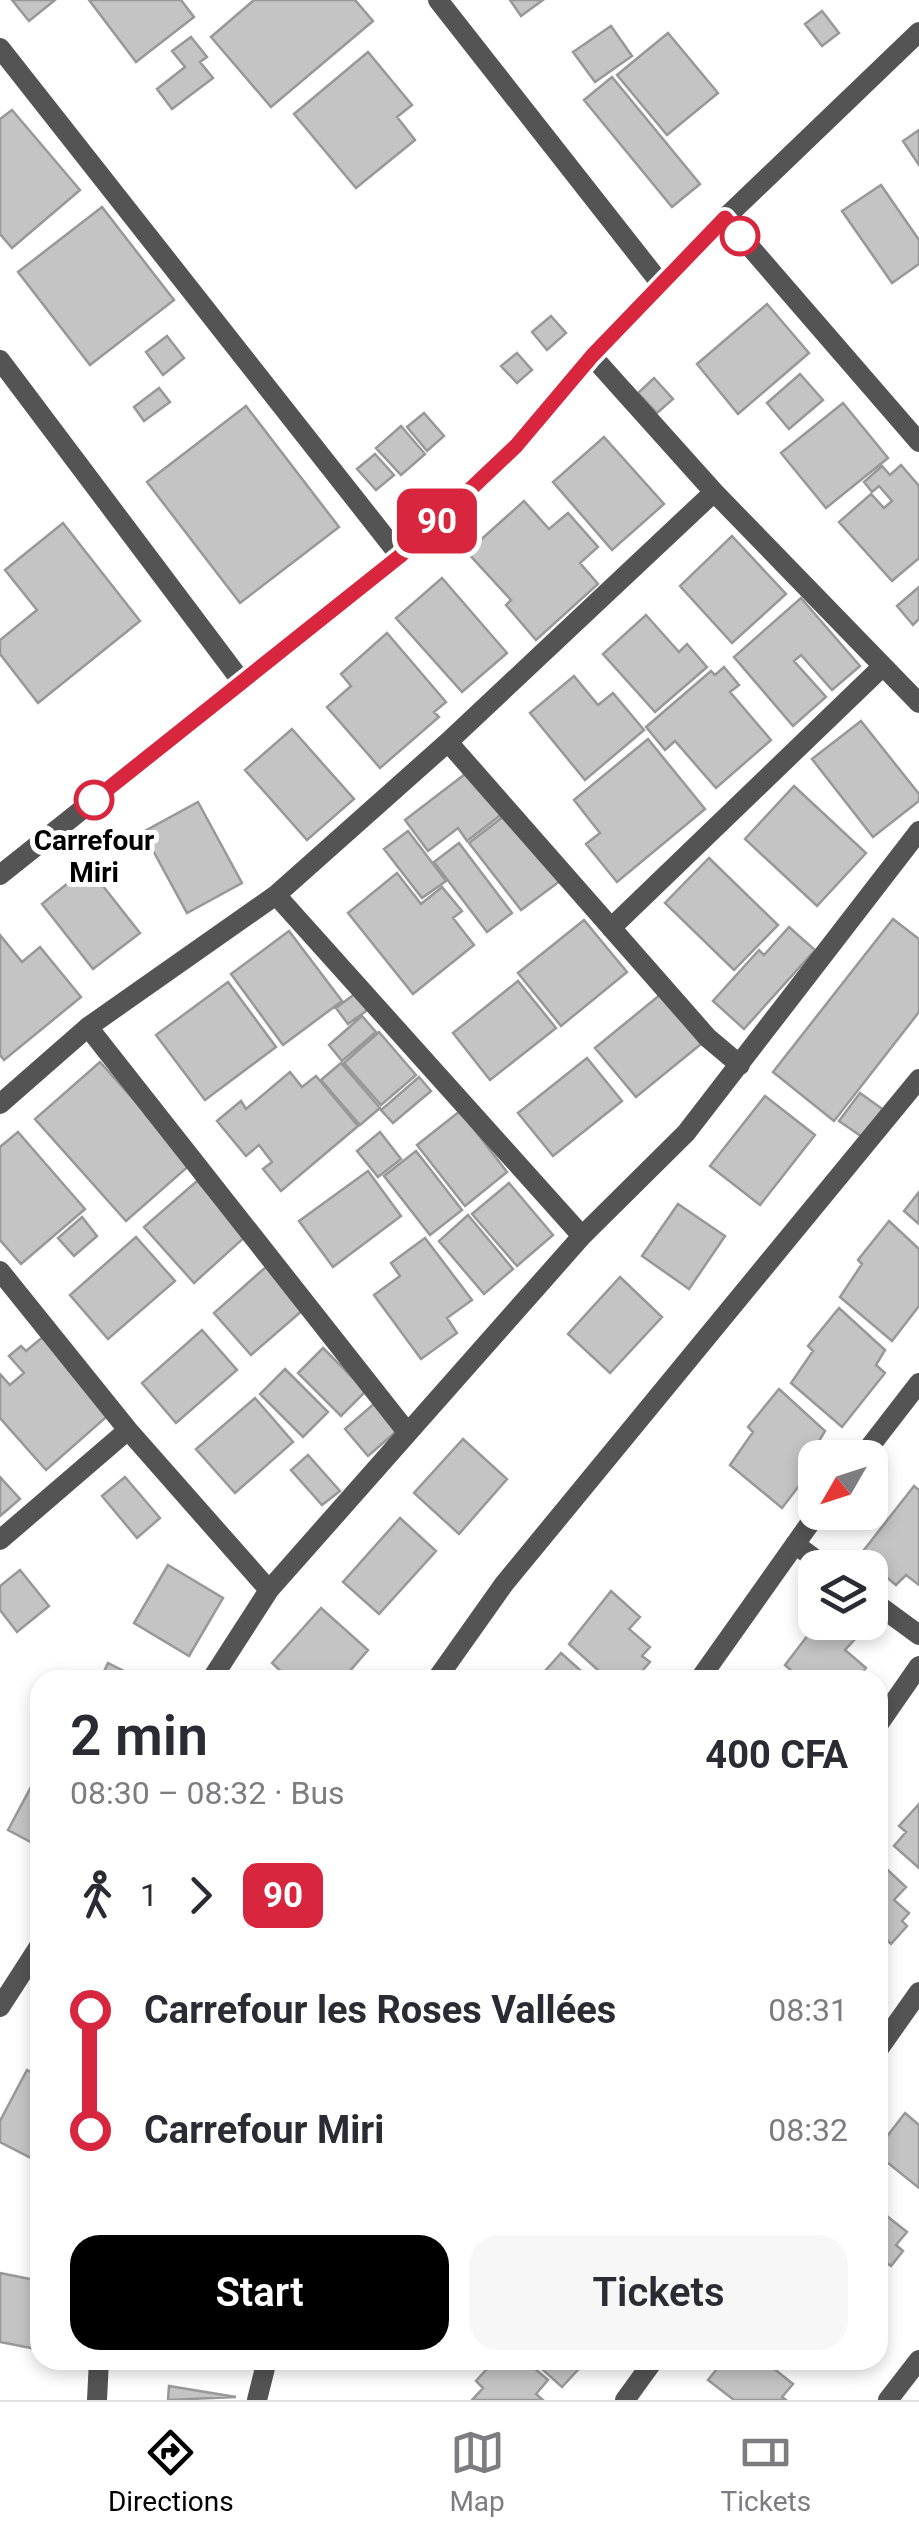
<!DOCTYPE html>
<meta charset="utf-8">
<style>
:root{--surface:#fff;--page:#f7f7f7;--text:#2b2b33;--muted:#7c7c81;--line:#e1e1e2;--accent:#000}
body{margin:0;font-family:Roboto,sans-serif;background:var(--page);color:var(--text);height:100vh;display:flex;flex-direction:column;font-size:38px;white-space:nowrap}
*{box-sizing:border-box;margin:0}
p{font-size:32px;color:var(--muted)}
.icon{flex:none;width:55px;height:55px;fill:none;stroke:currentColor;stroke-width:2;stroke-linecap:round;stroke-linejoin:round}
.map{position:relative;flex:1;overflow:hidden}
.panel{position:absolute;left:30px;top:1670px;width:858px;height:700px;display:flex;flex-direction:column;background:var(--surface);border-radius:30px;box-shadow:0 5px 15px #0003}
.panel>*{flex:none}
.badge{padding:0 20px;border-radius:15px;font-size:35px;line-height:65px}
.needle{width:65px;rotate:231deg}
.buttons{position:absolute;left:798px;top:1440px;display:grid;gap:20px}
.buttons a{display:grid;place-items:center;width:90px;height:90px;border-radius:20px;background:var(--surface);box-shadow:0 5px 15px #0003;font-size:50px}
.map>.badge{position:absolute;translate:-50% -50%;box-shadow:0 0 0 5px #fff}
.legs{display:flex;align-items:center;gap:15px;height:110px;padding:0 40px;font-size:32px}
.legs p{margin-inline-start:auto}
.head{display:flex;align-items:center;justify-content:space-between;height:170px;padding:0 40px}
h1{font-size:55px;font-weight:600;line-height:75px}
.primary-button{display:flex;gap:20px;margin-top:auto;padding:20px 40px}
.primary-button a{flex:1;height:115px;border-radius:30px;background:var(--accent);color:#fff;font-size:40px;font-weight:600;line-height:115px;text-align:center}
.primary-button a+a{background:var(--page);color:var(--text)}
ul{padding:0 40px;list-style:none}
li{display:flex;align-items:center;gap:35px;height:120px;font-size:38px}
li i{display:grid;place-items:center;width:15px;height:100%;margin:0 12px;background:currentColor}
li i::after{content:'';width:25px;height:25px;margin:-12px;border:8px solid;border-radius:50%;background:var(--surface)}
li p{margin-inline-start:auto}
li:first-child i{background:linear-gradient(#0000 50%,currentColor 0)}
li:last-child i{background:linear-gradient(currentColor 50%,#0000 0)}
.tab-bar{display:flex;justify-content:space-around;align-items:center;height:140px;border-top:2px solid var(--line);background:var(--surface);font-size:28px;color:var(--muted)}
.tab-bar a{display:grid;justify-items:center;gap:5px}
.tab-bar .current{color:var(--accent)}
.map>svg:first-child{display:block}
</style>
<div class="map">
<svg width="919" height="2400" viewBox="0 0 919 2400">
<rect width="100%" height="100%" fill="#fff"/>
<path fill="#c4c4c4" stroke="#989898" stroke-width="2.5" d="M12 0H55L29 21Z
M89 0H181L194 17 136 62Z
M254 0H355L373 21 271 107 211 37Z
M510 0H543L521 16Z
M822 11 839 33 822 46 805 24Z
M611 26 632 56 595 82 573 52Z
M668 33 718 93 667 135 617 75Z
M191 37 207 57 200 62 213 78 172 109 157 89 185 67 172 51Z
M368 52 412 105 397 117 415 140 356 188 294 114Z
M612 77 700 184 672 207 584 100Z
M12 110 80 190 12 248 0 234V119Z
M919 130V165L903 141Z
M881 185 919 240V264L892 283 842 211Z
M102 207 174 300 90 365 18 272Z
M767 304 809 353 738 414 697 364Z
M551 316 566 333 547 350 532 332Z
M167 336 184 358 163 375 146 352Z
M517 353 532 370 517 383 501 366Z
M800 374 823 400 789 429 767 403Z
M654 378 673 399 657 413 638 393Z
M159 388 170 402 144 421 134 407Z
M843 403 888 458 826 508 781 453Z
M246 406 339 527 240 603 147 482Z
M424 413 444 436 427 451 407 427Z
M401 426 425 454 401 475 376 448Z
M604 437 664 504 612 550 553 482Z
M375 454 394 475 376 490 357 469Z
M901 465 919 486V558L892 581 839 522 871 494 884 508 892 501 879 486 872 492 864 482 882 466 890 475Z
M524 501 549 529 568 513 598 547 580 563 598 584 536 640 506 605 511 600 467 552Z
M63 523 140 621 38 703 0 654V640L37 610 5 570Z
M732 536 786 594 732 643 680 586Z
M442 578 507 653 462 692 396 618Z
M919 587V619L913 625 897 606Z
M801 598 860 666 832 690 801 655 794 661 826 697 793 726 734 657Z
M646 615 679 652 687 644 707 667 655 712 603 654Z
M387 633 446 702 434 712 439 717 380 768 327 707 351 686 341 674Z
M724 667 739 685 730 692 771 740 716 788 675 741 665 750 646 727 711 671 715 675Z
M574 676 598 705 613 693 644 730 585 780 530 713Z
M861 721 919 794V801L873 837 812 759Z
M292 729 354 799 307 840 245 770Z
M648 739 705 809 617 882 586 844 600 833 574 800Z
M469 771 502 814 467 841 458 828 428 851 405 820Z
M794 786 866 853 817 906 745 839Z
M198 802 242 883 187 913 143 832Z
M508 813 560 881 521 910 469 843Z
M408 831 446 881 422 898 384 849Z
M459 843 512 913 487 932 434 862Z
M709 858 778 925 734 970 665 903Z
M88 867 140 933 93 969 42 904Z
M397 873 421 904 442 887 462 911 453 918 474 945 413 994 348 913Z
M893 919 919 939V1012L834 1121 773 1072Z
M584 920 627 972 561 1026 518 973Z
M789 927 815 950 744 1029 713 1001 759 950 764 955Z
M289 931 342 1001 283 1045 231 974Z
M0 935 22 962 40 947 81 997 4 1060 0 1055Z
M518 981 556 1028 490 1080 453 1033Z
M228 982 276 1047 205 1100 156 1035Z
M360 990 373 1006 348 1024 336 1008Z
M661 994 701 1044 636 1097 595 1048Z
M362 1016 376 1032 342 1061 329 1045Z
M379 1032 416 1075 381 1105 344 1063Z
M587 1058 622 1101 553 1156 518 1113Z
M100 1062 191 1164 126 1221 35 1119Z
M341 1063 380 1108 360 1125 321 1080Z
M290 1072 302 1087 316 1076 358 1126 281 1191 263 1169 272 1162 259 1145 246 1156 217 1121 241 1101 246 1109Z
M419 1077 431 1091 393 1123 381 1110Z
M860 1093 888 1113 868 1141 839 1121Z
M765 1096 815 1135 760 1205 710 1166Z
M460 1111 507 1172 465 1206 417 1145Z
M18 1132 85 1209 21 1264 0 1240V1147Z
M380 1132 401 1159 378 1177 357 1151Z
M416 1151 462 1210 430 1235 384 1176Z
M368 1171 401 1216 333 1267 299 1221Z
M197 1181 246 1236 194 1283 144 1227Z
M509 1183 553 1235 517 1266 472 1214Z
M919 1192V1224L904 1211Z
M678 1204 725 1236 689 1289 642 1256Z
M468 1215 513 1269 484 1294 439 1241Z
M82 1217 97 1236 74 1256 58 1238Z
M889 1221 919 1249V1306L892 1341 840 1297 862 1264 858 1260Z
M136 1237 175 1281 108 1339 70 1295Z
M425 1238 472 1300 447 1318 457 1333 421 1359 374 1295 400 1276 391 1263Z
M267 1266 304 1309 251 1355 214 1313Z
M620 1277 662 1317 610 1373 568 1334Z
M839 1308 885 1350 876 1365 885 1373 842 1427 791 1383 813 1351 808 1346Z
M202 1330 237 1370 176 1423 142 1383Z
M44 1336 112 1412 46 1470 0 1418V1374L10 1385 24 1373 9 1356 21 1346 26 1351Z
M323 1348 366 1391 341 1416 298 1373Z
M285 1369 328 1412 303 1437 260 1394Z
M779 1389 825 1431 816 1446 824 1454 815 1458V1465L782 1508 730 1465 753 1432 748 1427Z
M255 1398 293 1442 235 1493 196 1449Z
M375 1403 398 1430 368 1456 345 1429Z
M463 1439 507 1479 459 1534 414 1493Z
M308 1455 340 1491 322 1505 291 1470Z
M0 1477 20 1499 0 1516Z
M125 1477 160 1518 137 1538 102 1496Z
M914 1486 919 1490V1585L906 1575 896 1585 860 1555Z
M400 1518 436 1551 379 1614 343 1582Z
M168 1565 223 1598 189 1656 134 1623Z
M20 1570 49 1606 17 1632 0 1610V1586Z
M611 1591 640 1617 629 1629 650 1647 642 1656 650 1662 635 1679 631 1674 625 1680H609L569 1644Z
M321 1608 368 1650 342 1680H290L272 1663Z
M818 1622H839L856 1638 845 1650 866 1668 859 1676 862 1680H802L785 1665Z
M561 1653 589 1678 588 1680H537Z
M108 1663 142 1680H100Z
M40 1770V1847L8 1830Z
M919 1804V1868L894 1846 906 1832 899 1826Z
M878 1861 906 1887 894 1900 909 1913 902 1921 907 1926 891 1944 887 1940 878 1951Z
M27 2070 40 2077V2145L33 2159 0 2142V2121Z
M905 2113 919 2125V2188L878 2155V2148Z
M878 2209 907 2232 896 2245 903 2251 891 2266 884 2261 878 2269Z
M0 2273 40 2281 31 2348 0 2342Z
M495 2360H525L548 2380 536 2394 543 2400H472L483 2388 476 2381Z
M532 2360H587L562 2387Z
M724 2360H763L793 2384 782 2397 786 2400H734L708 2380Z
M169 2386 236 2397 168 2400Z"/>
<g fill="none" stroke-linecap="round" stroke-linejoin="round">
<path stroke="#545454" stroke-width="20" d="M438 0 661 284
M0 48 400 556
M725 218 919 442
M592 356 714 492 919 703
M0 360 242 682
M448 742 708 1038 740 1065
M276 895 582 1236
M611 928 883 666
M88 1027 407 1432
M0 1104 88 1027 276 895 448 742 714 492
M0 1271 128 1430 269 1590
M861 1458 919 1383
M0 1540 128 1430
M795 1544 827 1568
M870 1599 919 1635
M211 1680 269 1590 582 1236 686 1133 919 831
M436 1680 504 1584 919 1079
M699 1680 818 1512
M878 1725 919 1666
M0 2007 40 1945
M878 2050 919 1992
M97 2400 99 2360
M257 2400 267 2360
M625 2400 654 2360
M888 2400 919 2360"/>
<path stroke="#545454" stroke-width="20" d="M0 875 400 556 516 446 592 356 725 218 919 32"/>
</g>
<g fill="none" stroke-linecap="round" stroke-linejoin="round">
<defs>
<path id="line-1" d="M94 800 400 556 516 446 592 356 725 218 740 236"/>
</defs>
<use href="#line-1" stroke="#fff" stroke-width="22"/>
<use href="#line-1" stroke="#d7263d" stroke-width="15"/>
</g>
<g fill="#fff" stroke="#d7263d" stroke-width="5">
<circle cx="740" cy="236" r="18"/>
<circle cx="94" cy="800" r="18"/>
</g>
<g text-anchor="middle" dominant-baseline="central" stroke-width="10" stroke-linejoin="round" paint-order="stroke">
<g font-size="28" font-weight="bold" fill="#000" stroke="#fff">
<text x="94" y="840">Carrefour<tspan x="94" dy="32">Miri</tspan></text>
</g>
</g>
</svg>
<div class="buttons">
<a><svg class="needle" viewBox="-14 -14 28 28"><path d="M0-13l5 13h-10z" fill="#e53935"/><path d="M0 13l5-13h-10z" fill="#7c7c81"/></svg></a>
<a><svg class="icon" aria-label="layers" viewBox="0 0 24 24"><path d="M12 4l9 5-9 5-9-5zM3 14l9 5 9-5"/></svg></a>
</div>
<b class="badge" style="left:437px;top:521px;background:#d7263d;color:#fff">90</b>
<section class="panel">
<div class="head"><div><h1>2 min</h1><p>08:30 – 08:32 · Bus</p></div><b>400 CFA</b></div>
<div class="legs"><svg class="icon" aria-label="walk" viewBox="0 0 24 24"><circle cx="13" cy="4" r="2"/><path d="M13 8l-2 6 4 7M11 14l-3 7M7 12l3-4h3l4 4"/></svg>1<svg class="icon" aria-label="forward" viewBox="0 0 24 24"><path d="M9 5l7 7-7 7"/></svg><b class="badge" style="background:#d7263d;color:#fff">90</b></div>
<ul>
<li><i style="color:#d7263d"></i><b>Carrefour les Roses Vallées</b><p>08:31</p></li>
<li><i style="color:#d7263d"></i><b>Carrefour Miri</b><p>08:32</p></li>
</ul>
<div class="primary-button"><a>Start</a><a>Tickets</a></div>
</section>
</div>
<nav class="tab-bar">
<a class="current"><svg class="icon" aria-label="directions" viewBox="0 0 24 24"><path d="M12 3l9 9-9 9-9-9zM9 14v-3h6M13 9l2 2-2 2"/></svg>Directions</a>
<a><svg class="icon" aria-label="map" viewBox="0 0 24 24"><path d="M3 6l6-2 6 2 6-2v14l-6 2-6-2-6 2zM9 4v14M15 6v14"/></svg>Map</a>
<a><svg class="icon" aria-label="tickets" viewBox="0 0 24 24"><path d="M3 7h18v10H3zM15 7v10"/></svg>Tickets</a>
</nav>
